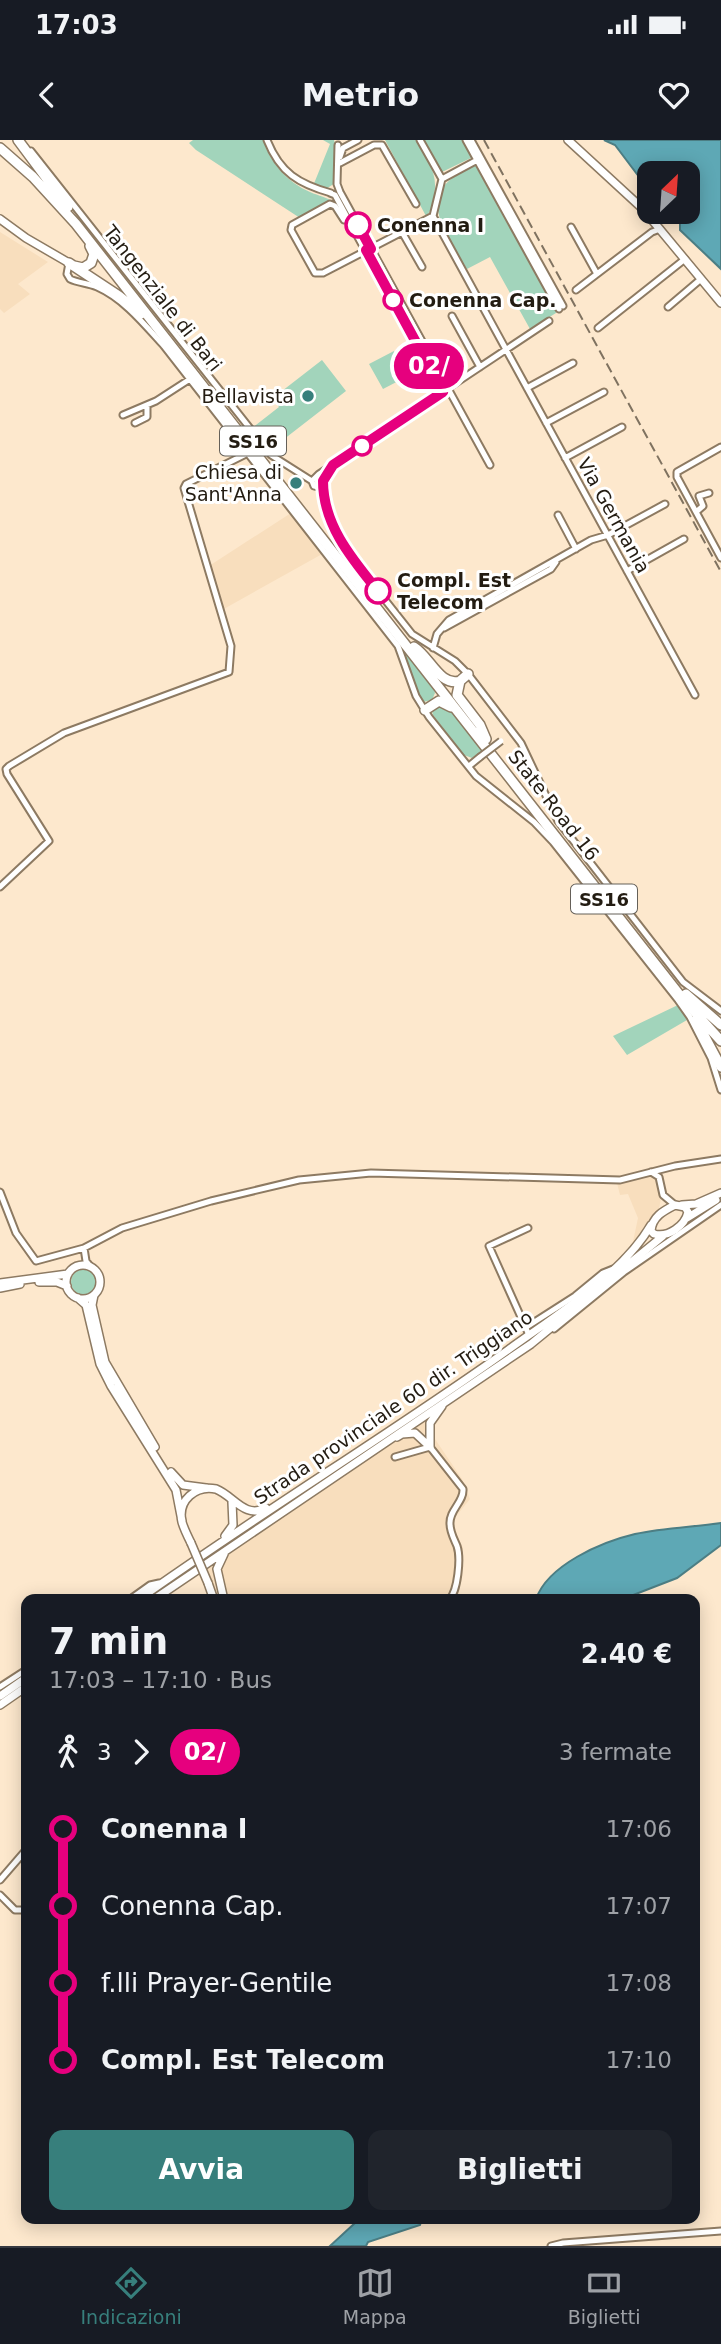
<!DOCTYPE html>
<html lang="it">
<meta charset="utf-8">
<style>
:root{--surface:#171b24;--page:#20242c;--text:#f1f3f6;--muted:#9ea1a6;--line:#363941;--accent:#377f7c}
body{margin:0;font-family:"DejaVu Sans",sans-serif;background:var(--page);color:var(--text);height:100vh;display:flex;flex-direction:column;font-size:26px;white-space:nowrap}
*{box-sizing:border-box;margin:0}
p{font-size:23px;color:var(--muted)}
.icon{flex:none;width:38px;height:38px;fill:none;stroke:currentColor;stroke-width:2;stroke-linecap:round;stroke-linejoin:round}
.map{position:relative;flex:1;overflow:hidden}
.sheet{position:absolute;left:21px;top:1454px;width:679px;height:630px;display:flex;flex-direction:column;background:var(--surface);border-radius:14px;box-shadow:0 4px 18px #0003}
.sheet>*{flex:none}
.badge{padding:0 14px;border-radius:23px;font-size:24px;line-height:46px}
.needle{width:46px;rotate:25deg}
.buttons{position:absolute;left:637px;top:21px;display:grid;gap:14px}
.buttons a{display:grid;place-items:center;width:63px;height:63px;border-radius:14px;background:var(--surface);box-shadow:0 4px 18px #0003;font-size:35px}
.map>.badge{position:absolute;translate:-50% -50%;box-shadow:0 0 0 4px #fff}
.legs{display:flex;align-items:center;gap:10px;height:77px;padding:0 28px;font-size:23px}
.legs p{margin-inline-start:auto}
.overview{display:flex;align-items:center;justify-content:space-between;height:119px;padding:0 28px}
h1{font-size:38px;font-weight:800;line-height:52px}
.action{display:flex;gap:14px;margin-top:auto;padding:14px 28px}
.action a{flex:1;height:80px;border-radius:14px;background:var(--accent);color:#fff;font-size:28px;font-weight:800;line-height:80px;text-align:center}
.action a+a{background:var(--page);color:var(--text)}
ul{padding:0 28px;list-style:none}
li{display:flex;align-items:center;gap:24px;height:77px;font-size:26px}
li i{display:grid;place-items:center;width:10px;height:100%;margin:0 9px;background:currentColor}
li i::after{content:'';width:18px;height:18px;margin:-9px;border:5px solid;border-radius:50%;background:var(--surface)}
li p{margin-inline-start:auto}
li:first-child i{background:linear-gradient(#0000 50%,currentColor 0)}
li:last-child i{background:linear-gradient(currentColor 50%,#0000 0)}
.status{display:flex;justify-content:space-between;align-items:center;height:49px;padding:0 35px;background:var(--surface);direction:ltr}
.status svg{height:19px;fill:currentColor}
header{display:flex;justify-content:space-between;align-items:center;height:91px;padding:0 28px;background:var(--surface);font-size:32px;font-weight:800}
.tabs{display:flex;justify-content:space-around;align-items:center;height:98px;border-top:2px solid var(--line);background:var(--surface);font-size:19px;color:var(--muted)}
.tabs a{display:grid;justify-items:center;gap:4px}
.tabs .on{color:var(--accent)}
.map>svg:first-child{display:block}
</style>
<div class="status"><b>17:03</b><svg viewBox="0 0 49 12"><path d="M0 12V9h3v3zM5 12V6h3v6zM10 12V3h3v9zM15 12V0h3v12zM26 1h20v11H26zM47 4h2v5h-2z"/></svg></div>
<header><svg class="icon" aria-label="back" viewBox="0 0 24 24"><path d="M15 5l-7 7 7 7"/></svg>Metrio<svg class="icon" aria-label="heart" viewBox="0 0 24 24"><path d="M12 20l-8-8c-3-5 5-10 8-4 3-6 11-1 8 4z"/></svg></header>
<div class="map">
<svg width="721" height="2106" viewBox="0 0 721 2106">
<rect width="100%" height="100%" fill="#fde8cd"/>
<path fill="#f8debd" d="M0 92 48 122 18 144 30 154 4 173 0 169Z
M291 373 324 413 222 470 209 426Z
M652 1036 655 1038 661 1058 659 1069 631 1111 638 1078 628 1054 620 1055 617 1043Z
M427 1277 435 1299 462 1339 470 1359 453 1380 455 1391 463 1408 459 1454 453 1459H218L205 1426Z"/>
<path fill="#a2d4bb" d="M193 0H263C271 24 287 42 310 52 319 56 327 57 335 63L300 78 196 10 189 3Z
M323 0H334L336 7 335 43 326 49 313 46 330 4Z
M385 0H416C428 22 440 34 433 60 432 67 431 71 426 76Z
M424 0H463L473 17 442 32Z
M475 25 557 171 556 173 530 189 490 117 467 129C453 105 419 64 451 39 458 34 467 30 475 25Z
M394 211 408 236 383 249 369 224Z
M322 220 346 251 270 310 252 288 279 267 273 258Z
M352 441 434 548 435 553 432 560 423 562 418 557 402 510Z
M437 563 450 569 483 610 472 618 464 615 433 575 432 571Z
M678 865 687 880 627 915 613 896Z
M71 1142a13 13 0 1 1 26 0a13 13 0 1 1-26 0Z"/>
<path fill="#5ea8b5" stroke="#4c7e84" stroke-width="2" d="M604 0H721V129L680 90V79L673 72H688V33H649V50L615 5Z
M721 1383V1405L677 1438 623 1459H536C548 1425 601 1402 635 1394 663 1388 693 1387 721 1383Z
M383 2079H422L420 2085 368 2102 366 2106H330L355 2083Z"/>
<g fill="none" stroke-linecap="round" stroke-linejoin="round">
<defs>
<path id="minor" d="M267 0C280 33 299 44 331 53
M420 0 442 39
M466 0 559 169
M471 0 563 166
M338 5 337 44 340 52 490 325
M31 11 271 315 312 341 314 346 318 347 322 344
M340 17 343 8 358 0
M340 23 374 5H382L416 64
M330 53 335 55 348 79 443 252
M433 76 695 555
M348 79 344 80 335 66 330 64 292 85 291 90 315 133H323L433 76 442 39 481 18
M571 87 597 134
M402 92 422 127
M69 123 67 134 70 139C78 143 88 143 97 147 124 159 144 184 164 206L398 506 416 556 429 577 476 636 534 682 553 702 678 860 690 877 711 918 721 950
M576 150 652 92 660 89
M668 167 701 139
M452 176 480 227
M598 188 685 119
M527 248 573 223
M123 275 156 261 190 239
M135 283 147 277V265
M546 283 604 252
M565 318 622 287
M333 325 326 333 322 344 327 367 344 408 412 494 455 521 468 534 521 603 558 681 683 842 721 871
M312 341 319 334 549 181
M709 353 699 356 703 366 696 372 721 418
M696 372 677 337V332L721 307
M558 375 576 409
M627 431 684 399
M444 488 551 429 556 422
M433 508 437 494 449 480 591 400 608 395 665 364
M469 626 480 617
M0 747 49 701 7 634 6 629 9 626 64 593 229 532 231 506 184 348 186 344 248 313
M651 1032 659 1037 663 1055 675 1065
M0 1052 16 1093 36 1121 84 1108 122 1088 211 1061 299 1040 371 1033 620 1040 675 1026 721 1019
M528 1088 489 1106 529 1195
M84 1108 86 1121 90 1126
M525 1188 575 1156 603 1133 613 1129
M554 1189 624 1132 721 1065
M395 1317 430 1307 463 1349C464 1362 449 1370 450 1384 450 1392 454 1399 457 1406 461 1418 458 1451 449 1460
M129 1460 150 1445 159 1443
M0 1547 26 1530
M0 1740 26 1710
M0 1755 15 1770H26
M551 2106 563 2103 721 2091"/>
<path id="major" d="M568 0 643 69 721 163
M0 79 26 98 69 123
M675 1065 685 1067 688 1072C685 1086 668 1098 654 1094L651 1091C652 1077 663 1071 675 1065Z
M682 1065 696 1064 721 1053
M687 1078 716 1060
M66 1142a17 17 0 1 1 34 0a17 17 0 1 1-34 0Z
M39 1142H57L67 1146
M0 1143 68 1134
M0 1148 20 1144
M94 1155 92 1165 105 1222 155 1307
M78 1158 86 1165 100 1224 111 1246 176 1350 182 1381
M397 1297 402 1294 415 1293 430 1307
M430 1306V1283L442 1266
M171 1332 183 1345 206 1348
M225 1396 233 1385 232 1362
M191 1403C188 1397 184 1389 182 1382 177 1360 196 1345 216 1349 234 1356 244 1379 266 1368
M208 1443 214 1460
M138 1460C260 1373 387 1296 508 1210 555 1176 622 1135 651 1085
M153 1460 531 1204 663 1096
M224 1460 217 1429 224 1414
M0 1556 26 1538
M0 1565 26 1547"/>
<path id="highway" d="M18 0 68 67
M0 8 33 37 76 84 682 858 721 901
M69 123 119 156 141 174
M74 126 83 128 91 123 94 114 90 106
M414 507C430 517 440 547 460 541
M468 534 460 541 457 555 480 585 486 599
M425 570 439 561 451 567
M686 854 721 885
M696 880 721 927"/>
</defs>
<use href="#minor" stroke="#8d7a62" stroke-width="9"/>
<use href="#major" stroke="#8d7a62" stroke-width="10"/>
<use href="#highway" stroke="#8d7a62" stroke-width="12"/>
<use href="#minor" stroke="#fff" stroke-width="5"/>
<use href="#major" stroke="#fff" stroke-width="7"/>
<use href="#highway" stroke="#fff" stroke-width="9"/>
<path stroke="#7f7260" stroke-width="2" stroke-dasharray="10 5" stroke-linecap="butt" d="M484 0 721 432"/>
<defs>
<path id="minor-bridge" d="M480 617 501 601"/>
<path id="major-bridge" d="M191 1403 208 1443"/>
</defs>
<use href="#minor-bridge" stroke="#8d7a62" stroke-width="9" stroke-linecap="butt"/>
<use href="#major-bridge" stroke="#8d7a62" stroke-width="10" stroke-linecap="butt"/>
<use href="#minor-bridge" stroke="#fff" stroke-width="5"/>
<use href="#major-bridge" stroke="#fff" stroke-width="7"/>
</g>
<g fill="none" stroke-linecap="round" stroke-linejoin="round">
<defs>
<path id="line-1" d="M358 85 371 109 366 110 443 252 333 325 323 341C323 385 352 419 378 451"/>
</defs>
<use href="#line-1" stroke="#fff" stroke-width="16"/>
<use href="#line-1" stroke="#e6007e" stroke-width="10"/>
</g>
<g fill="#fff" stroke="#e6007e" stroke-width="3.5">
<circle cx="358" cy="85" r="12"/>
<circle cx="393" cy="160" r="9"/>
<circle cx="362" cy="306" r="9"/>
<circle cx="378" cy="451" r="12"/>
</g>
<g fill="#377f7c" stroke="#fff" stroke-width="2.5">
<circle cx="308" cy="256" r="7"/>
<circle cx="296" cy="343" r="7"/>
</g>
<g text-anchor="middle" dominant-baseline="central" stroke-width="6" stroke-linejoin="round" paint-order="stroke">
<g fill="#fff" stroke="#656059" stroke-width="2">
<rect x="220" y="286.5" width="66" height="29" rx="5"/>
<rect x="571" y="744.5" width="66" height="29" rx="5"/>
</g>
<g font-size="18" font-weight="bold" fill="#231c12">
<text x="253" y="301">SS16</text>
<text x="604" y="759">SS16</text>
</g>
<g font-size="19" font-weight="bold" fill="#231c12" stroke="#fff" text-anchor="start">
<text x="377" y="85">Conenna I</text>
<text x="409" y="160">Conenna Cap.</text>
<text x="397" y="440">Compl. Est<tspan x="397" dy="22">Telecom</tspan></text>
</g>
<g font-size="19" fill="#231c12" stroke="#fff">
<text transform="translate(163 158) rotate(52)">Tangenziale di Bari</text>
<text transform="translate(614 375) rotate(61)">Via Germania</text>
<text transform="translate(554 665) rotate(52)">State Road 16</text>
<text transform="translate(393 1267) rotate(-34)">Strada provinciale 60 dir. Triggiano</text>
</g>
<g font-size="19" fill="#231c12" stroke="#fff" text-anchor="end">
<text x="294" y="256">Bellavista</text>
<text x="282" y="332">Chiesa di<tspan x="282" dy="22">Sant'Anna</tspan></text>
</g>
</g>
</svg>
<div class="buttons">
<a><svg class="needle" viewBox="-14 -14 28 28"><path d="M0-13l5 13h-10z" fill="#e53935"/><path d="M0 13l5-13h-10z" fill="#9ea1a6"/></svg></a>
</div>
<b class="badge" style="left:429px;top:226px;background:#e6007e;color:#fff">02/</b>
<section class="sheet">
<div class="overview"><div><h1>7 min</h1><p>17:03 – 17:10 · Bus</p></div><b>2.40 €</b></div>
<div class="legs"><svg class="icon" aria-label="walk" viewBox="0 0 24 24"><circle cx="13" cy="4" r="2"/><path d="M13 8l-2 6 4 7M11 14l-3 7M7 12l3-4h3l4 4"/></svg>3<svg class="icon" aria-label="forward" viewBox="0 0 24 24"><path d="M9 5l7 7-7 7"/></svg><b class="badge" style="background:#e6007e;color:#fff">02/</b><p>3 fermate</p></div>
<ul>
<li><i style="color:#e6007e"></i><b>Conenna I</b><p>17:06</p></li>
<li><i style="color:#e6007e"></i><span>Conenna Cap.</span><p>17:07</p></li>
<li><i style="color:#e6007e"></i><span>f.lli Prayer-Gentile</span><p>17:08</p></li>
<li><i style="color:#e6007e"></i><b>Compl. Est Telecom</b><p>17:10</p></li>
</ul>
<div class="action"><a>Avvia</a><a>Biglietti</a></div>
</section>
</div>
<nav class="tabs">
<a class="on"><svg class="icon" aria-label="directions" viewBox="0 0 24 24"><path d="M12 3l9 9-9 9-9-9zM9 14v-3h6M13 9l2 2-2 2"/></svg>Indicazioni</a>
<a><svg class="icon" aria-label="map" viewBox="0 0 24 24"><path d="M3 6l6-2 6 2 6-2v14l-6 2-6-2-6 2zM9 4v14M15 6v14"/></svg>Mappa</a>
<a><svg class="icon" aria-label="tickets" viewBox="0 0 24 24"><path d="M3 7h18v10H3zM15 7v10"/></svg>Biglietti</a>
</nav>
